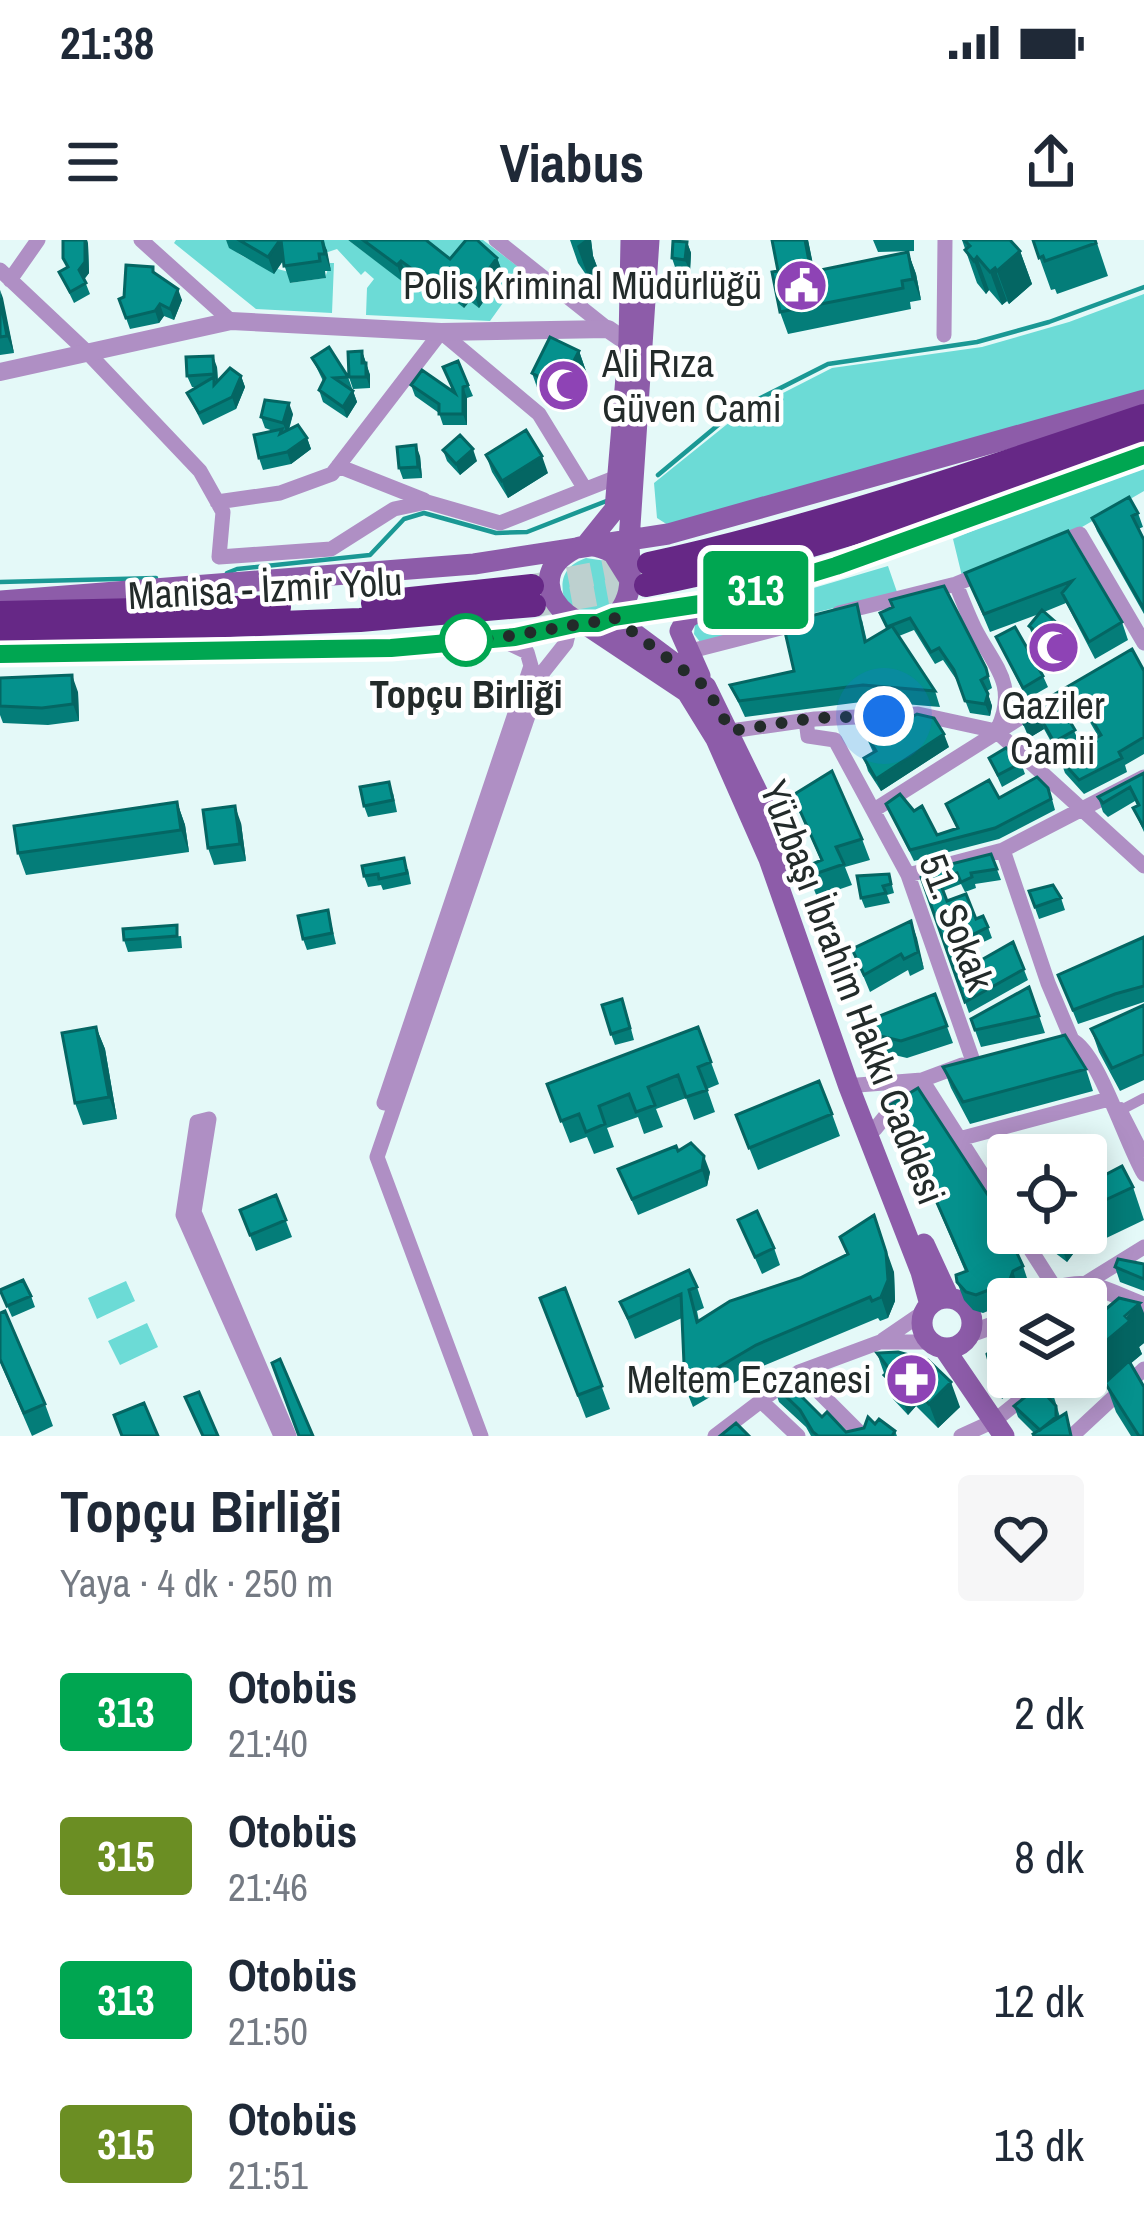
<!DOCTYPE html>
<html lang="tr">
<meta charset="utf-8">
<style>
:root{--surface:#fff;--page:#f6f6f7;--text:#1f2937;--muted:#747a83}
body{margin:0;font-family:"Archivo Narrow",sans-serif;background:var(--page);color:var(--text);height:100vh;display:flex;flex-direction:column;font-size:45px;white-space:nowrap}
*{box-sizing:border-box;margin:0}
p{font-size:39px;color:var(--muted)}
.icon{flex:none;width:66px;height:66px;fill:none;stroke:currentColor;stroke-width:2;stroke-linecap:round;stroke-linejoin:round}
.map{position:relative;height:1196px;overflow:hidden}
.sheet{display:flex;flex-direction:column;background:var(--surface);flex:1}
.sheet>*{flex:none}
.badge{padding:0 24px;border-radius:9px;font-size:42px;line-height:78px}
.controls{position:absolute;left:987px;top:894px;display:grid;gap:24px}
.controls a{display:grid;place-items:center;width:120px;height:120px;border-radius:12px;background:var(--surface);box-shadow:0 6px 30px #0003;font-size:60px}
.you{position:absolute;width:60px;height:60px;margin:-30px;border:9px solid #fff;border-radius:50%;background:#1a73e8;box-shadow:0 0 0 18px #1a73e833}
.map>.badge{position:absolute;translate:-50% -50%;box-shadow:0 0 0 6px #fff}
.round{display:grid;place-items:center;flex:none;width:126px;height:126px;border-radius:12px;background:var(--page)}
.summary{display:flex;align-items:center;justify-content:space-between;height:204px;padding:0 60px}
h1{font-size:57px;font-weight:700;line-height:90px}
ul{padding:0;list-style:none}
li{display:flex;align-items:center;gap:36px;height:144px;padding:0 60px}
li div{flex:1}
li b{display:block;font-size:45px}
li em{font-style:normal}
li .badge{min-width:132px;font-weight:700;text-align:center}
.status{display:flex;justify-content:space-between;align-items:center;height:84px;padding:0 60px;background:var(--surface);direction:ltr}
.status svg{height:33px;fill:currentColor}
header{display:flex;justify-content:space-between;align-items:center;height:156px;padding:0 60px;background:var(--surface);font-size:54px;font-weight:700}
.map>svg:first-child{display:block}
</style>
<div class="status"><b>21:38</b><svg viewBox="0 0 49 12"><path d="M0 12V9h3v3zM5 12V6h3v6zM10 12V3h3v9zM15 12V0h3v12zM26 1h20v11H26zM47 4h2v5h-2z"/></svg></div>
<header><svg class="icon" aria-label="menu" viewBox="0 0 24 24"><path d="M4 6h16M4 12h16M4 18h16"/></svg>Viabus<svg class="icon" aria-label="share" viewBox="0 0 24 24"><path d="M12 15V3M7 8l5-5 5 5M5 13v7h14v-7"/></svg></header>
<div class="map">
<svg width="1144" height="1196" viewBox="0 0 1144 1196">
<rect width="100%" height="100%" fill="#e4f9f8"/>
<path fill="#6cdbd6" d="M176 0H226C237 20 267 26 289 32L290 43 325 38 330 23H334L332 73 256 69 174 3Z
M274 0H348L403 41 407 38 437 60 443 52 464 68 470 61 479 67 502 37V30L480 12 456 36 414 0H483L525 32 490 81 366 75 367 48 374 39 365 31 361 35 337 9 328 12Z
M1144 54V153L668 285 657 278 654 243 736 177 832 128 982 107 1069 82Z
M1144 220V251L1070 294 962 336 953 299Z
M586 318 606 321 623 347 601 379 566 366C559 343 561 327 586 318Z
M888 326 897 352 700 402 694 394 695 383Z
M126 1041 135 1061 97 1079 88 1058Z
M147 1083 158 1107 120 1125 108 1101Z"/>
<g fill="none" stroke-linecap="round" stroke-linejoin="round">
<path stroke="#1a9894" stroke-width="4.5" d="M658 235 735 171 828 124 977 102 1049 82 1144 47
M227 333 237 329 370 315 404 279 424 273 496 293 527 292 609 260
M0 342 156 338"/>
<path stroke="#bdd0cf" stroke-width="24" stroke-dasharray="24 12" stroke-linecap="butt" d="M533 346 641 325
M536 365 646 345"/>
<path stroke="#af8fc4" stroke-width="10" d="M1121 867 1144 912
M1123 869 1144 858"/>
<path stroke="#af8fc4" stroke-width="15" d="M141 0 231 81
M496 0 608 89
M0 30 87 112 200 231 223 272 219 317 331 309 394 269 427 262 500 283 617 237
M10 40 38 0
M944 95 945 0
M338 226 424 260
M217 262 280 253 332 234 441 92 539 174 585 249
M1056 304 1080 294 1144 403
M956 344C962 359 968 375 975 389 994 426 1018 444 998 488
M839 373 956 344 983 333
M687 412 804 382
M806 480 808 496 835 500 908 635 973 821
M731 491 815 479 918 474 996 491 1144 626
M874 570 1034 469
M1003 610 1048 743 1072 800C1098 812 1126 904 1144 934
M908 635 1003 610 1144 537
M922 840 1008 975
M858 845 922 840 962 825
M384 863 531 426 527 412 502 400
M875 889 914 841
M959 899 1109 859
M1020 993 1055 1048
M1086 1043 1144 1007
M883 1100 924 1072
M799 1132 863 1196
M762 1162 798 1196
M281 1196 183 975 197 882 209 879 194 972 289 1196
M481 1196 377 917 543 432 566 403 570 386
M715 1196 799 1132 880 1102H930
M961 1196 994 1181 1049 1137
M1072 1196 1144 1129"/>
<path stroke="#af8fc4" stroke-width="18" d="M0 132 231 81 441 92 608 89 637 109
M1029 1059C1085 1035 1091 1045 1144 1066
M969 1094 1008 1080"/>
<path stroke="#8d5ca9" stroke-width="21" d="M586 305 615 269 629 101 631 0
M628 337 613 313C598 305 584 302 569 312 509 349 603 425 627 357 633 341 629 318 629 301L649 0
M0 361 474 324 668 294 1144 160
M612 377 706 447 767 572 783 621
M612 377 720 361 836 326 1144 215
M585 384 687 452 716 499 769 619 849 847 921 1032 930 1065
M0 415 391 408 515 397 579 383
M700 436 680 391 687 378 702 369
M924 1004 949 1058
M922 1083a25 25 0 1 1 50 0a25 25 0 1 1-50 0Z
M944 1108 1004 1196"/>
<path stroke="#662886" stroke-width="24" d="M649 324C818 287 980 231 1144 176
M646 345C817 313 980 251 1144 195
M373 363 532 346
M0 373 279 367
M0 394 360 380 534 365"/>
</g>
<path fill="#047d79" d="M63 0H87L88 4 89 33 84 39 90 54 74 63 59 32 67 28 63 18Z
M226 0H324L331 31H325L326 38 290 43 283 21 274 34 229 8Z
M348 0H426L450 19 497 18 503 34 479 68 470 61 464 68 443 52 437 60 407 38 403 42Z
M570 0H591L593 16 599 32 589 39 578 23Z
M772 0H808L814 31 908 12 916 34 921 60 910 62 911 69 788 94 780 72 778 31Z
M873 0H914V11L878 12Z
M962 0H1010L1020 11 1032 44 1009 64 1007 61 1002 65 989 50 986 54 977 43Z
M1033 0H1096L1108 36 1057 54 1055 49 1051 50Z
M687 2 691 13 690 31 676 30 672 18Z
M153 27 155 34 182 60 174 80 164 76 159 83 130 89 119 59 124 57Z
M0 50 14 113 0 115Z
M362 111 370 135V148L353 149 349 137Z
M579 111 587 134 569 170 540 156 532 133Z
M312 118 348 137 357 162 347 178 323 162 319 150 323 141Z
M458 121 473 156 467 158V185H443L439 173 415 156 411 145 453 152Z
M217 127 218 142 241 136 245 147 236 169 203 185 187 153 198 147H192L187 136Z
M293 174 289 190 307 198 311 209 291 224 263 230 259 218 273 191 265 188 261 177Z
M443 210 477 221 460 235 447 221Z
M486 215 548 233 508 258 492 232Z
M420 216 422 238 403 239 399 228Z
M1138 273 1143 287 1138 289 1144 300V374L1097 291 1092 278Z
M1068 291 1122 382 1128 400 1095 419 1066 363 1044 372 1068 408 1055 423 1037 408 1029 386 1039 374 990 392 965 333Z
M893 367 986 428 992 448 987 451 992 466 990 476 970 473 958 442 943 420 935 424 914 390 899 396 935 451 940 467 869 461 745 477 730 445 794 431 862 380 867 401 887 390 880 373Z
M996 397 1043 436 1048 447 1027 459Z
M1144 431V514L1125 525 1127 532 1084 554 1065 533 1060 519 1098 496 1084 472 1069 480 1080 504 1059 516 1044 489 1029 498 1019 475Z
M0 438 78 452 79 481 48 485 3 483 0 475Z
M861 486H896L949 507 881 551 868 531 864 518 873 512Z
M989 518 1021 523 1025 534 1002 547Z
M1144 533V592L1133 568 1137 566 1135 561 1108 577 1103 572 1098 557Z
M393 553 397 572 368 577 364 566Z
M793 555 862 599 870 620 845 627 852 645 817 657 805 627 821 621Z
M999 558 1052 559 1055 570 999 599 914 621 886 564 914 571 937 595 957 588 946 564Z
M177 562 185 585 189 612 26 635 18 613Z
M241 583 246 621 214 625 208 608Z
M991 614 1001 640 975 644 976 648 965 652 961 644 943 651 947 661 988 687 992 698 969 709 976 723 1013 702 1028 740 969 773 921 637Z
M408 629 411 644 383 650 381 645 368 647 364 636Z
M889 634 894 653 887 655 890 663 865 668 861 658Z
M1029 651 1061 658 1065 670 1039 679Z
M328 670 336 704 307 710 303 699Z
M911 681 924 729 910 736 908 730 870 752 852 709Z
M181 696 182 708 128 712 124 700Z
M1144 697V762L1078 784 1058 735Z
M1029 747 1045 793 981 807 971 779Z
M935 754 953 803 907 818 886 813 872 779Z
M1144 765V840L1120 851 1099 812 1091 789Z
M626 770 634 800 615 805 611 794Z
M96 787 105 809 117 879 83 885 75 863Z
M698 787 719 844 707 849 715 872 694 880 686 858 656 869 663 887 644 894 638 877 607 888 614 907 594 914 587 897 570 903 547 844Z
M943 827 1086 829 1093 851 970 884 951 848Z
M888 866 1023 1026 1029 1044 1019 1050 1016 1059H1008V1063L983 1073 973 1070 964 1060 957 1042 965 1031 930 949 910 921 903 902 905 901 895 884Z
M832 874 840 896 758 930 736 875Z
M678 911 710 932 707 946 638 975 618 929Z
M1086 945 1133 947 1144 980 1098 1002 1086 976Z
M276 955 292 997 256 1011 240 970Z
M738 980 774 1008 780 1025 762 1034Z
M1044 993H1078L1082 1002 1067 1022 1050 1009Z
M840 997 894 1032 895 1061 888 1078 880 1081 878 1078 763 1126 693 1167 685 1147 682 1078 635 1099 620 1062 697 1047 704 1068 697 1071 699 1081 800 1038 847 1015Z
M1144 1024V1051L1120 1042 1115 1027Z
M1089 1047 1100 1075 1144 1103 1139 1107 1142 1114 1130 1124 1144 1196H1131L1116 1172 1106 1144 1095 1153 1080 1137H1086V1059Z
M565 1048 610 1169 586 1178 540 1058Z
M0 1050 31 1056 35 1067 12 1077Z
M0 1073 45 1164 53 1186 32 1196 0 1122Z
M877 1113 960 1167 938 1188 916 1166 908 1175 893 1159Z
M1055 1137 1062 1152 1054 1157 1060 1177 1034 1193 1018 1177 1014 1166Z
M773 1144 846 1192 875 1184 895 1191 897 1196H811L806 1187 779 1162Z"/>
<path fill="#046663" d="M85 0H87L88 4 89 33 83 41 79 30Z
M280 0H282L287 14 274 34 268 17Z
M322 0 327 10 331 31 325 14Z
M585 0H591L593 16 599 32 589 39 577 6Z
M805 0H808L819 53 811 32Z
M687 2 691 13 690 31 685 20Z
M1020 11 1032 44 1009 64 997 31Z
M908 12 916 34 921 60 913 39Z
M977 17 989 50 986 54 974 21Z
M497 18 503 34 479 68 473 51Z
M401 21 407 38 403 42 397 25Z
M995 28 1007 61 1002 65 990 32Z
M437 36 443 52 437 60 431 43Z
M464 44 470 61 464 68 458 51Z
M178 49 182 60 174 80 170 69Z
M0 50 3 58 14 113 7 96Z
M160 64 164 76 159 83 155 71Z
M362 111 370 135V148L362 123Z
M579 111 587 134 569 170 560 148Z
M213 116 217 127 218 146 214 134Z
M241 136 245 147 236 169 232 157Z
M463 147 467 158V185L463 174Z
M353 151 357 162 347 178 343 167Z
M289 163 293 174 287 194 283 183Z
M307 198 311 209 291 224 287 212Z
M416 205 420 216 422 238 418 227Z
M473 209 477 221 460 235 456 224Z
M542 216 548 233 508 258 502 241Z
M1060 386 1068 408 1055 423 1047 401Z
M72 435 78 452 79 481 73 464Z
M988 454 992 466 990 476 985 464Z
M1039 475 1044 489 1029 498 1024 484Z
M944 494 949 507 881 551 876 539Z
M177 562 185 585 189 612 181 590Z
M235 566 241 583 246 621 240 604Z
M911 681 917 698 924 729 918 712Z
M96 787 105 809 117 879 109 857Z
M704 916 710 932 707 946 702 930Z
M874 975 894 1032 895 1061 888 1078 881 1057Z
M1064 993H1078L1082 1002 1067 1022 1059 1000Z
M1013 1031 1019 1050 1016 1059 1009 1042Z
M1089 1047 1101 1080 1086 1092V1059H1074Z
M1140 1063 1144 1073V1103L1139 1107 1142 1114 1095 1153 1086 1130V1118Z
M1008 1124V1137H1030L1002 1159 993 1136Z
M907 1141 916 1166 908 1175 899 1150Z
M951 1142 960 1167 938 1188 929 1164Z"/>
<path fill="#05918d" stroke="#046663" stroke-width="3" d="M63 0H85V22L79 30 86 43 70 52 59 32 68 27 63 18Z
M239 0H280L268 17Z
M281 0H322L325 14H319L320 21 284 26Z
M363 0H426L450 19 466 0H477L497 18 473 51 464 44 458 51 437 36 431 43 401 21 397 25Z
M772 0H805L811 32 908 12 913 39 902 41 903 48 780 72 772 32 778 31Z
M964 0H1010L1020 11 997 31 995 28 990 32 977 17 974 21 965 10 970 6Z
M1033 0H1095L1096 3 1045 21 1043 16 1039 18Z
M673 1 687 2 685 20 672 18Z
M126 25 153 27V32L178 49 170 69 160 64 155 71 126 78 119 59 124 57Z
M0 58 7 96 0 97Z
M550 97 579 111 560 148 532 133Z
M329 107 348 137 334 138 353 151 343 167 319 150 325 138 312 118Z
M362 111V123H366V137H349L348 112Z
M213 116 214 134 187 136 186 117Z
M458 121 468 145 463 147V174H439V164L411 145 422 130 455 153 443 127Z
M230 128 241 136 232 157 199 173 187 153 214 137V145Z
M265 160 289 163 283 183 261 177Z
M298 185 307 198 287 212 259 218 254 195 282 189 280 194Z
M526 190 542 216 502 241 486 215Z
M460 195 473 209 456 224 443 210Z
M416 205 418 227 399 228 397 207Z
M1129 257 1138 273 1132 276 1144 300V369L1092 278Z
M1068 291 1122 382 1089 402 1062 353 1072 341 984 374 965 333Z
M944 346 986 428 988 436 981 440 988 454 985 464 965 461 954 430 939 408 931 412 910 378 887 387 880 373 893 367 890 360Z
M857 364 865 402 892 386 935 451 863 445 739 461 730 445 794 431 783 383Z
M1042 370 1060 386 1047 401 1029 386Z
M1015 387 1043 436 1023 448 996 397Z
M1132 409 1144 431V497L1119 512 1122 518 1079 540 1060 519 1101 495 1079 458 1062 468 1075 490 1054 502 1039 475 1024 484 1019 475Z
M72 435 73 464 42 468 0 466V438Z
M890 474 896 486 917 474 934 478 944 494 876 539 864 518 876 511 861 486 884 475Z
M1006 508 1021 523 998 535 989 518Z
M832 531 862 599 836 607 844 624 809 636 805 627 822 620 793 555Z
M1144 533V585L1143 586 1133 568 1139 565 1130 547 1103 563 1098 557Z
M1037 537 1048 548 1051 559 995 588 910 610 886 564 900 554 914 571 922 566 937 595 958 588 946 564 989 540 999 558Z
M389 542 393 560 364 566 360 547Z
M177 562 181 590 18 613 14 586Z
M235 566 240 604 208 608 203 570Z
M991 614 997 629 971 633 972 637 961 642 957 633 939 640 947 661 966 654 976 679 983 676 988 687 964 699 976 723 1013 702 1024 729 965 762 921 637 927 630Z
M404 618 407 633 379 639 378 634 364 636 362 626Z
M889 634 891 644 883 646 886 653 861 658 857 636Z
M1053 645 1061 658 1035 667 1029 651Z
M328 670 332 693 303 699 298 676Z
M911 681 918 712 904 719 901 714 864 735 852 709Z
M177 685V696L124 700 123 689Z
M1144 697V746L1115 754 1073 770 1058 735Z
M1029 747 1039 776 975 790 971 779Z
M935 754 947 786 901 801 880 796 872 779Z
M622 759 630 788 611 794 602 765Z
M1144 765V814L1112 828 1091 789Z
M96 787 109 857 75 863 62 793Z
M698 787 711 822 698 827 707 850 686 857 678 835 648 847 655 865 636 872 629 854 599 866 605 884 586 892 579 874 561 881 547 844Z
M1065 795 1086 829 963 862 943 827Z
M819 841 832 874 749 908 736 875Z
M918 848 995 966 1023 1026 1013 1031 1009 1042 976 1055 966 1052 957 1042 956 1035 967 1031 923 931 903 902 908 900 888 866Z
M691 903 704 916 702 930 632 959 618 929 676 906 678 911Z
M1122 926 1133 947 1086 969V945Z
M276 955 286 980 250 995 240 970Z
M757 971 774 1008 755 1017 738 980Z
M874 975 886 1012 888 1040 881 1057 872 1061 870 1057 756 1105 685 1147 681 1054 628 1078 620 1062 689 1030 697 1047 689 1050 697 1082 730 1061 800 1038 848 1014 840 997Z
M1050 993H1064L1059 1000Z
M1118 1019 1144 1024V1039L1115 1027Z
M23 1040 31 1056 7 1066 0 1050Z
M1064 1044 1089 1047 1074 1059H1050Z
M565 1048 602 1146 578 1155 540 1058Z
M1119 1058 1140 1063 1125 1076 1130 1081 1086 1118V1086Z
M5 1071 45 1164 24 1173 0 1119V1073Z
M1000 1104 1008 1113V1124L993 1136 987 1114Z
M898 1112 928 1120 951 1142 929 1164 907 1141 899 1150 884 1135 890 1130 877 1113Z
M280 1119 313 1196H299L272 1123Z
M1129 1121 1144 1147V1196H1139L1105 1143Z
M782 1137 822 1177 827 1172 846 1192 864 1188 868 1177 875 1184 879 1179 895 1191 892 1196H818L813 1192 800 1170 773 1144Z
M1050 1137H1055L1058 1141 1048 1147 1053 1154 1048 1157 1056 1166V1177L1040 1190 1014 1166Z
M199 1152 218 1196H203L185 1157Z
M144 1163 158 1196H122L114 1175Z
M1066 1173 1071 1196H1034L1033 1194Z
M736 1183 749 1196H720Z"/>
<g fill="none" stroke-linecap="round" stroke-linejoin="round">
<defs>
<path id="line" d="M0 414 391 408 515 397 579 383H598L613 377 720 361 836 326 1144 215"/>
</defs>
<use href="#line" stroke="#fff" stroke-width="27"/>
<use href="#line" stroke="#00a651" stroke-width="18"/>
<path stroke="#232b2a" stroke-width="12" stroke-dasharray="0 21.6" d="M466 400C501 399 538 391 574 385 588 382 599 383 613 377L706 447 731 491 814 478 884 476"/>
</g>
<defs>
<symbol id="civic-disc" viewBox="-11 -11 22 22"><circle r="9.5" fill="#8e43b5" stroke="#fff"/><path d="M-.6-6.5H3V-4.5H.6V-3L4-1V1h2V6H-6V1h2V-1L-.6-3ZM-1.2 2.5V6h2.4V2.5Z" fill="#fff"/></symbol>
<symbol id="mosque-disc" viewBox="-11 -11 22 22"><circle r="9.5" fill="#8e43b5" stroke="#fff"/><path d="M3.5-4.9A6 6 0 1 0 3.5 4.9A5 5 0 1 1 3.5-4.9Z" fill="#fff"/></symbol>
<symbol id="pharmacy-disc" viewBox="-11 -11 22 22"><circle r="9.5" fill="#8e43b5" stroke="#fff"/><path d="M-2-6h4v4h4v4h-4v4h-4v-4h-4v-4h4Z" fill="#fff"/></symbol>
</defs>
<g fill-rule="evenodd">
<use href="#civic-disc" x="772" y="16" width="59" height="59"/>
<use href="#mosque-disc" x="534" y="116" width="59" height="59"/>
<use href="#mosque-disc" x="1024" y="378" width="59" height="59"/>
<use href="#pharmacy-disc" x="882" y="1110" width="59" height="59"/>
</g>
<circle fill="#fff" stroke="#00a651" stroke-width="6" cx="466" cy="400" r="24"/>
<g text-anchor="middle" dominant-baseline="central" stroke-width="9" stroke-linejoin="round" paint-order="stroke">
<g font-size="39" fill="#232b2a" stroke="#fff" text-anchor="end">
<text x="762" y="45">Polis Kriminal Müdürlüğü</text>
<text x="602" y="123" text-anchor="start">Ali Rıza<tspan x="602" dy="45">Güven Cami</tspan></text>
<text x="1053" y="465" text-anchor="middle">Gaziler<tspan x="1053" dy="45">Camii</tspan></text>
<text x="872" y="1139">Meltem Eczanesi</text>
</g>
<g font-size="39" fill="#232b2a" stroke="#fff">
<text transform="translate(265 348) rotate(-3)">Manisa - İzmir Yolu</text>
<text transform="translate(957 682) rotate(69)">51. Sokak</text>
<text transform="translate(853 752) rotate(69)">Yüzbaşı İbrahim Hakkı Caddesi</text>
</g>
<g font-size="39" font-weight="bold" fill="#232b2a" stroke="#fff">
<text x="466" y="454">Topçu Birliği</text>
</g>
</g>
</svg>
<div class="controls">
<a><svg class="icon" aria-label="locate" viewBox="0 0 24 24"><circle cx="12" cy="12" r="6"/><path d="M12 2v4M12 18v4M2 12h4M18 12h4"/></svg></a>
<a><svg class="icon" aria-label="layers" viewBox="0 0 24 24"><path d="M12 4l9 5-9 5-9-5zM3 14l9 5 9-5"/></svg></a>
</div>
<div class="you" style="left:884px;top:476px"></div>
<b class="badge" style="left:756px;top:350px;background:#00a651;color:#fff">313</b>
</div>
<section class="sheet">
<div class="summary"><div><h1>Topçu Birliği</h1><p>Yaya · 4 dk · 250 m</p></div><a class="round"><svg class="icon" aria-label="heart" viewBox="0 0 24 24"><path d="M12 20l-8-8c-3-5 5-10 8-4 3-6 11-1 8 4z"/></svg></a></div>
<ul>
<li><span class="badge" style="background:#00a651;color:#fff">313</span><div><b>Otobüs</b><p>21:40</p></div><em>2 dk</em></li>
<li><span class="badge" style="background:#6b8e23;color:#fff">315</span><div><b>Otobüs</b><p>21:46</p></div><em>8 dk</em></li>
<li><span class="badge" style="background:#00a651;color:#fff">313</span><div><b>Otobüs</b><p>21:50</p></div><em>12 dk</em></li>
<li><span class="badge" style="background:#6b8e23;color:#fff">315</span><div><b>Otobüs</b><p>21:51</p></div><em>13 dk</em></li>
</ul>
</section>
